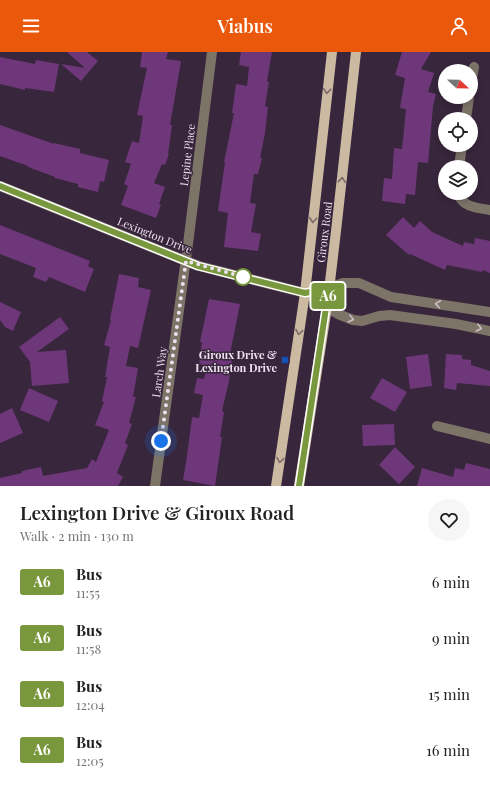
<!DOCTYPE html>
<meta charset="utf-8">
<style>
:root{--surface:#fff;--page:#f6f6f6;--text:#222;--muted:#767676;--accent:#ea580c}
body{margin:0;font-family:"Playfair Display",serif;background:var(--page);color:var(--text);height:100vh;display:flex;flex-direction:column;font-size:15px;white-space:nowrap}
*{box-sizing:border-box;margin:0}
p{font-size:13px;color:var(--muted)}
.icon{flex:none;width:22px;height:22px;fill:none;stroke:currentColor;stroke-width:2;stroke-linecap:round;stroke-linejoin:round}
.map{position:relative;height:434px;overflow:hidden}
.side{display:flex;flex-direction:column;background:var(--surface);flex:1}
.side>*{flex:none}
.badge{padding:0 8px;border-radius:3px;font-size:14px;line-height:26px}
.needle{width:26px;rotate:112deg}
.tools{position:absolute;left:438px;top:12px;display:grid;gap:8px}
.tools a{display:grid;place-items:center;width:40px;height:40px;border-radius:50%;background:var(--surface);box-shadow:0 2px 6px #0003;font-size:20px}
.you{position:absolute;width:20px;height:20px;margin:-10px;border:3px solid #fff;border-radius:50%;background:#1a73e8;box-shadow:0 0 0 6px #1a73e833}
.map>.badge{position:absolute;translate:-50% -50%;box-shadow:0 0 0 2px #fff}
.round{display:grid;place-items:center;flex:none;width:42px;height:42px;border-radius:21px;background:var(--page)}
.headline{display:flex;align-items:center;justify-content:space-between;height:68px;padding:0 20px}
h1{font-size:19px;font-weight:600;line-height:30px}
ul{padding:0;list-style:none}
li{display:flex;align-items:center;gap:12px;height:56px;padding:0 20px}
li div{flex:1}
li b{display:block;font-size:15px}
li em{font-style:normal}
li .badge{min-width:44px;font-weight:700;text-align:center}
header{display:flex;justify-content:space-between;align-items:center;height:52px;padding:0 20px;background:var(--accent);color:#fff;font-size:18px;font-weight:600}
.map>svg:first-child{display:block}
</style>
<header><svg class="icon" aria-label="menu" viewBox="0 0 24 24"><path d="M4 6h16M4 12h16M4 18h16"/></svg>Viabus<svg class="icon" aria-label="person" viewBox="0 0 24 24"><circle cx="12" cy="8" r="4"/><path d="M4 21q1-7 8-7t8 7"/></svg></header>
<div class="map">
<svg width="490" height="434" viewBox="0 0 490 434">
<rect width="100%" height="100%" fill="#38263c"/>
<path fill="#6e377a" d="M67 0H87L98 9 81 29 61 12 85 16Z
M142 0H168L166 7 181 9 170 73H172L168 102H169L165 113 162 112 154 131 165 135 159 152 161 153 156 166 121 153 128 134 124 132 131 112 125 110 132 89 139 91 143 64 137 63 147 16 140 15Z
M241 0H272L267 29 269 30 265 54 268 55 265 81 260 106H262L258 122H254L250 151 256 152 251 180 261 182 258 199 224 195 228 161 218 159 225 110H224L234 61H232L236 32 247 34 249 15 239 13Z
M402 0H431L421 17 434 21 428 40 436 42 433 54 428 111 418 110 415 143 406 142 405 152 382 149 384 126 392 127 394 96 402 97 406 57 400 56 405 26 395 23Z
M0 5 35 12 36 8 59 12 54 40 25 36V38L0 32Z
M0 73 54 92V91L80 97V101L109 108 104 130 100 129 98 140 78 135V132L55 126V125L28 115V114L0 104Z
M403 165 414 176 420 169 432 180 463 194 464 190 474 192 475 186 490 189V221L483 218 482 220 447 213 445 218 410 202 409 203 386 183Z
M0 173 90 209 88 214 94 217 85 240 49 225 46 230 33 225 36 216 0 202Z
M119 222 139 226 138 235 151 238 138 296 130 294 126 314 138 316 133 345H136L129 371 132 372 125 391 128 393 117 421 123 425 118 434H0V426L22 421V419L41 415 43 424 87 416 92 407 96 410 109 378 95 373 104 350 102 349 107 325H105L110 295 104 293 111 268 110 267Z
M209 247 240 252 229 307 232 308 229 329 222 359 224 360 220 385H222L215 434 183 428 187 404 192 365 199 366 203 343 194 341 197 326 204 327 207 314 199 312 202 290H200Z
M0 250 21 260 13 279 5 275 0 268Z
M60 265 69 277 37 300 66 298 69 331 32 334 30 310 19 295Z
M428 302 432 334 410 337 406 305Z
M446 302 462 303V307L471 308V313L490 319V334L457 331 456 338 444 336Z
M382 326 407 340 395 360 370 346Z
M29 336 58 349 49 370 20 358Z
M12 356 23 381 0 391V362Z
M394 372 395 393 363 394 362 373Z
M395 395 415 415 399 432 379 413Z
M466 411 490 417V434H417L422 416 453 425 455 416 464 418Z"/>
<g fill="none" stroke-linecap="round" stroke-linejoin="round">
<path stroke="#7d7468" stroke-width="10" d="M471 33 474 15
M466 67 469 45
M459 115 462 93
M0 134 186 209 199 214 305 241 338 262 353 268 362 269 379 264 390 263 456 272 490 279
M458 141C461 155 478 156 490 158
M305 241 329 236 343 231H359L391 245 490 260
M437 374 490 387
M155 434 188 192 212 0"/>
<path stroke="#ccb9a1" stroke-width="10" d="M276 434 305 241 332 0
M299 434 327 255 336 179 356 0"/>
</g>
<defs><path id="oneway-chevron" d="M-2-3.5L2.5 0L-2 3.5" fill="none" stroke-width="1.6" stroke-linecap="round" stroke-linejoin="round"/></defs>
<g stroke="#7b6869">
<use href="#oneway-chevron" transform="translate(327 39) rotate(96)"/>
<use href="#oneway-chevron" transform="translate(342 128) rotate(-84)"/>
<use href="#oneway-chevron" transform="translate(313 168) rotate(96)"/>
<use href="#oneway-chevron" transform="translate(299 280) rotate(99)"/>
<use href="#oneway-chevron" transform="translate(280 408) rotate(99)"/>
</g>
<g stroke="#cbc0c7">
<use href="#oneway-chevron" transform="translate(438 252) rotate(-172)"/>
<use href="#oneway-chevron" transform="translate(351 267) rotate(14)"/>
<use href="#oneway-chevron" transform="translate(479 276) rotate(13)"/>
</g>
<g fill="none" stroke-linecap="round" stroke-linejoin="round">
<defs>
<path id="line" d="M0 134 198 214 305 241 329 236 299 434"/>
</defs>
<use href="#line" stroke="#fff" stroke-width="9"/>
<use href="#line" stroke="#79983d" stroke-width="6"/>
<path stroke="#ede1f0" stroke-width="4" stroke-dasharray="0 7.2" d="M161 389 186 209 244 225H243"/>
</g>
<circle fill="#fff" stroke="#79983d" stroke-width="2" cx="243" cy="225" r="8"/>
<rect fill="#1a4fb4" stroke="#38263c" stroke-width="1.5" x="281" y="304" width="8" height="8" rx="2"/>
<g text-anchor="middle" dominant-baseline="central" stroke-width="3" stroke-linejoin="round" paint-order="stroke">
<g font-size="11" fill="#ede1f0" stroke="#38263c">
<text transform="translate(187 103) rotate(-83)">Lepine Place</text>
<text transform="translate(324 180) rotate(-83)">Giroux Road</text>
<text transform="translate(155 183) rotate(22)">Lexington Drive</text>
<text transform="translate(159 320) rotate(-82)">Larch Way</text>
</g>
<g font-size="11" font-weight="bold" fill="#ede1f0" stroke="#38263c" text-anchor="end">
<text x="277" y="302">Giroux Drive &amp;<tspan x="277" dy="13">Lexington Drive</tspan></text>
</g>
</g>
</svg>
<div class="tools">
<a><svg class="needle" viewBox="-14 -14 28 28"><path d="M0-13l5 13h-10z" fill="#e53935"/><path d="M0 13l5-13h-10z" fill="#767676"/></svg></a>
<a><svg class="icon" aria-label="locate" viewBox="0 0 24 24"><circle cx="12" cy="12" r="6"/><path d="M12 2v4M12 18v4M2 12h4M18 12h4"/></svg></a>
<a><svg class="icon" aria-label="layers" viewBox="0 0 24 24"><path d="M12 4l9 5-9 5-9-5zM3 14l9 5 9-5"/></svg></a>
</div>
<div class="you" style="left:161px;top:389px"></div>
<b class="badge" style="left:328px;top:244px;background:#79983d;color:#fff">A6</b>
</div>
<section class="side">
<div class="headline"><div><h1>Lexington Drive &amp; Giroux Road</h1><p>Walk · 2 min · 130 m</p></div><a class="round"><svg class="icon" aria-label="heart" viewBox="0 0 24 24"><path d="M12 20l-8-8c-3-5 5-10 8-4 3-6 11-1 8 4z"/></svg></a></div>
<ul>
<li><span class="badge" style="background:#79983d;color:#fff">A6</span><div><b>Bus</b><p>11:55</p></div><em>6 min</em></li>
<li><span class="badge" style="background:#79983d;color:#fff">A6</span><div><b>Bus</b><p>11:58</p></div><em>9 min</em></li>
<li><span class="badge" style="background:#79983d;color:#fff">A6</span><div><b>Bus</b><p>12:04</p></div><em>15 min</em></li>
<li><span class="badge" style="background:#79983d;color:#fff">A6</span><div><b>Bus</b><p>12:05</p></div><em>16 min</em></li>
</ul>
</section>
